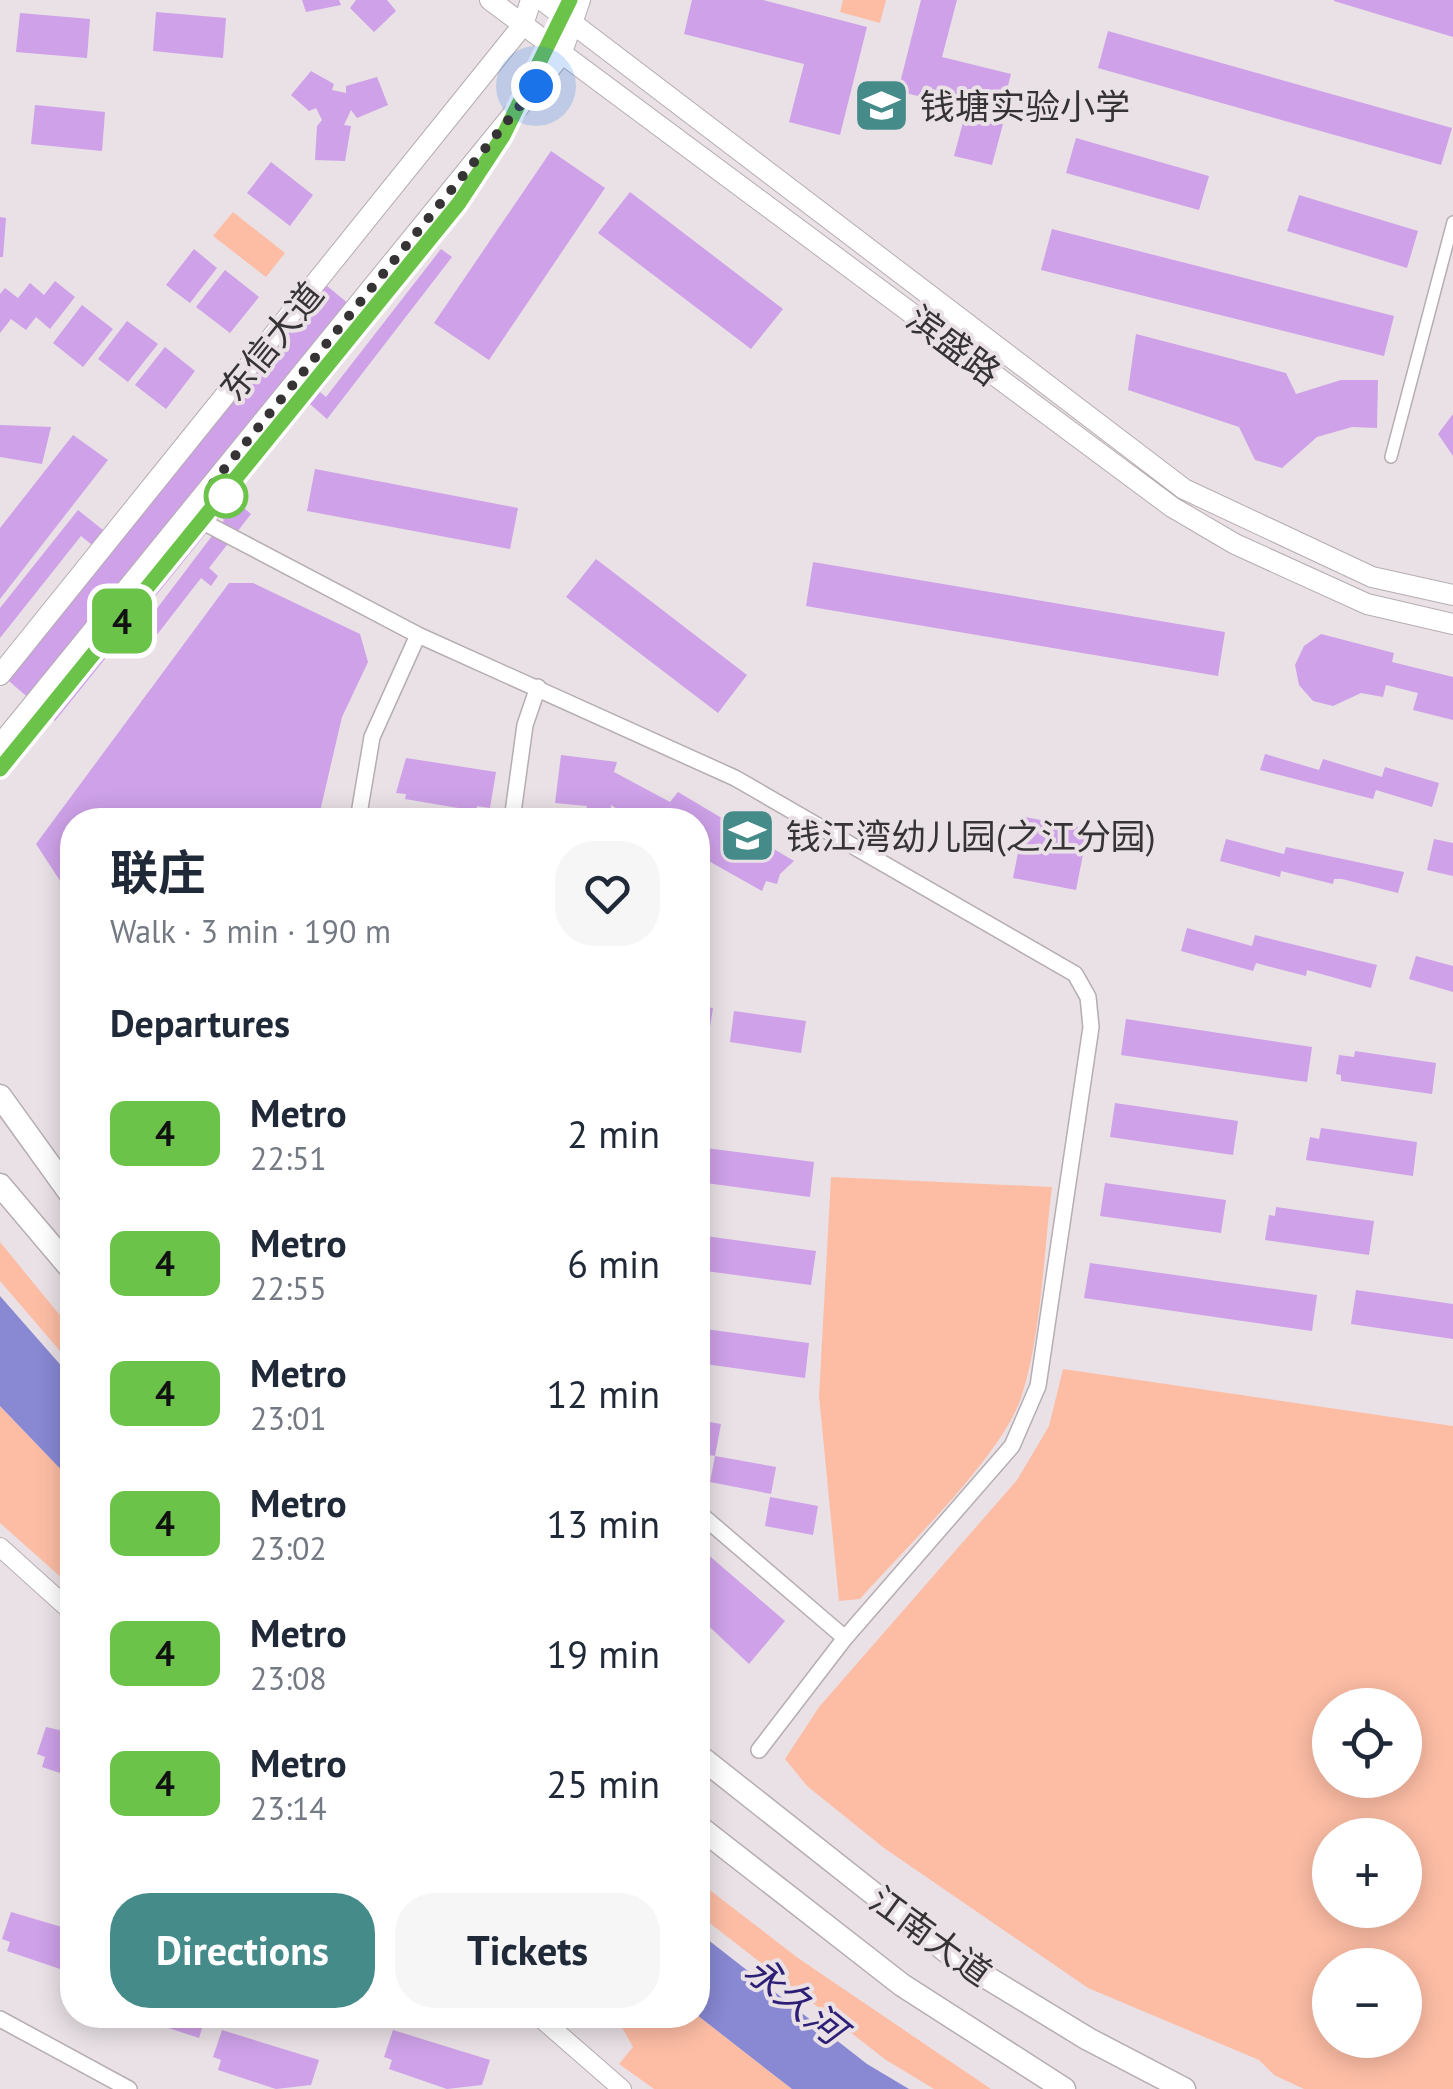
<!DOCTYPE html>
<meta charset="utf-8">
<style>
:root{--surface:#fff;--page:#f6f6f7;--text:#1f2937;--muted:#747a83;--accent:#448b89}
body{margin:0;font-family:"PT Sans","Noto Sans SC",sans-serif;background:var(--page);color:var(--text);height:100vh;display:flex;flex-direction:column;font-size:38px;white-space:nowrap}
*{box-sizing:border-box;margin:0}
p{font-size:32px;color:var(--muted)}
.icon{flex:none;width:55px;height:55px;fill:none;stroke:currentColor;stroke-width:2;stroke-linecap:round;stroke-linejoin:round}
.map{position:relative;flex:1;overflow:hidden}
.side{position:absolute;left:60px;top:808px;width:650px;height:1220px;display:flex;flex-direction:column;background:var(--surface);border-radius:40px;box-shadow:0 5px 25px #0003}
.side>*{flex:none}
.badge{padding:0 20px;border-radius:15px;font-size:35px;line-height:65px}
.tools{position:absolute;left:1312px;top:1688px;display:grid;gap:20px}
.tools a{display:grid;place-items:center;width:110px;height:110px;border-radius:50%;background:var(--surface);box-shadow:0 5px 25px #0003;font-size:50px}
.you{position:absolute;width:50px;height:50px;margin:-25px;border:8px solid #fff;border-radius:50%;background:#1a73e8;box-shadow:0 0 0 15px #1a73e833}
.map>.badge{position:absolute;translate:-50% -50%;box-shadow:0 0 0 5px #fff}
h2{padding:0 50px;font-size:38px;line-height:90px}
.round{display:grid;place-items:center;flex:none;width:105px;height:105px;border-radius:40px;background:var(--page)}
.summary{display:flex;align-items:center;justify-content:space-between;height:170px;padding:0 50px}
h1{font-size:48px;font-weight:700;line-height:75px}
.cta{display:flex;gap:20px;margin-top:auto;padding:20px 50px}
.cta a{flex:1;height:115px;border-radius:40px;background:var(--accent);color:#fff;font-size:40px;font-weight:700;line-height:115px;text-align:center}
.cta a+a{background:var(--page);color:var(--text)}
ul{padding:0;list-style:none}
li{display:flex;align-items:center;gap:30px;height:130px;padding:0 50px}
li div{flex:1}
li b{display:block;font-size:38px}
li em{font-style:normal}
li .badge{min-width:110px;font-weight:700;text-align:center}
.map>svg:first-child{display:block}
</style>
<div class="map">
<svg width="1453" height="2089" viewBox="0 0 1453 2089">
<rect width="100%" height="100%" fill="#e9e1e6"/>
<path fill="#fdbda5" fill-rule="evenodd" d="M843 0H886L880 23 840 12Z
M233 212 285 253 266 277 213 236Z
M831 1177 1052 1187C1044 1250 1041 1339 1021 1398 1000 1458 905 1548 860 1599L839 1601 819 1396Z
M0 1242 72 1330V1365L0 1281Z
M1063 1369 1453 1426V2089H1304L1274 2075 1259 2060 1088 1988 884 1848 807 1786 785 1759 819 1707 1017 1480 1049 1426ZM1330 1705H1405V1780H1330ZM1405 1835V1910H1330V1835ZM1330 1965H1405V2040H1330Z
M0 1406 72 1481V1587L0 1523Z
M698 1881 798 1958 991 2089H934L886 2060 698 1914Z
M615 2015H697L792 2089H654L619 2064 633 2047Z"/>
<path fill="#8888d3" d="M0 1296 72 1378V1481L0 1406Z
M698 1932 867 2064 909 2089H792L697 2015Z"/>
<path fill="#cea1e8" d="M302 0H339L341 5 306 12Z
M356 0H387L396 11 374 32 350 8Z
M692 0H763L867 27 840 135 789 122 804 64 684 34Z
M921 0H957L942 57 1011 74 1000 117 898 91Z
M1334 0H1453V37L1334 1Z
M156 12 226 18 223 58 153 51Z
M20 13 90 19 87 58 16 52Z
M1108 31 1452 128 1441 165 1098 68Z
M311 71 334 84 332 90 346 93V86L377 77 388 105 357 118 351 110 344 125 351 126 345 161 315 160 317 126 322 120 316 108 309 111 291 95Z
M35 105 105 112 102 151 31 144Z
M965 115 1003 124 992 165 954 156Z
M1076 138 1209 176 1199 210 1066 173Z
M551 151 605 188 489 360 434 323Z
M271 162 313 195 290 226 247 193Z
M630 192 783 309 751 349 598 233Z
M1299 195 1418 231 1407 268 1287 231Z
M0 217 6 218 3 257H0Z
M1052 229 1394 316 1384 356 1041 270Z
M194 249 217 268 190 303 166 285Z
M441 249 452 257 327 419 310 404 232 498 251 514 209 568 218 576 211 586 201 578 156 636 143 627 224 520 220 516 55 721 2 675 102 553 81 536 0 638V608L78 510 113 538 320 280 374 325 320 392 326 397Z
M225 270 259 297 230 333 196 307Z
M55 281 75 297 50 329 36 317 26 330 11 319 0 333V294L5 288 18 298 30 283 44 295Z
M82 305 113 329 83 367 53 343Z
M127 321 158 344 128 382 98 359Z
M1136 334 1286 373 1296 394 1341 380H1378L1377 428 1352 427 1317 437 1282 468 1255 460 1239 427 1128 390Z
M165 347 195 371 166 409 135 385Z
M1453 414V456L1438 434Z
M0 425 51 427 42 464 0 457Z
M73 435 108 460 0 599V528Z
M315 469 518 508 510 549 307 511Z
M596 559 747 675 718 713 566 597Z
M813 562 1225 632 1218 676 806 606Z
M229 583H253L360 634 368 662 342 717 318 820H72V899L36 844Z
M1321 634 1394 653 1392 662 1453 677V720L1413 710 1418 693 1386 685 1383 697 1361 693 1333 706 1313 701 1299 685 1295 665 1304 646Z
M1265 754 1319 770 1323 759 1382 777 1385 767 1439 783 1432 807 1376 790 1373 799 1260 770Z
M561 755 617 762 614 772 670 802 678 792 794 861 780 874 777 884 766 881 762 891 698 855V820H634L611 805V820H606L585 814 587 806 555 803Z
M406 758 496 772 490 808 477 806 476 811 405 799 406 794 396 793Z
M1025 817 1088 829 1076 890 1013 878Z
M1226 839 1284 854 1286 847 1404 872 1398 893 1342 879H1334L1333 884 1281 871 1280 877 1220 861Z
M1434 839 1453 843V876L1427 870Z
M1187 928 1252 946 1255 935 1377 965 1371 988 1307 970 1306 976 1256 963 1253 971 1181 951Z
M1416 956 1453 966V992L1409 979Z
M698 1006 713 1008 708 1040 698 1038Z
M734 1011 806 1021 801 1053 730 1042Z
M1126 1019 1312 1047 1307 1082 1121 1055Z
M1355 1051 1436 1063 1432 1094 1341 1081V1075L1336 1074 1339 1055 1354 1057Z
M1115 1103 1238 1121 1233 1155 1110 1137Z
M1321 1128 1417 1142 1413 1176 1306 1160 1310 1137 1319 1139Z
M698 1147 814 1162 810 1197 698 1182Z
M1105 1183 1226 1200 1221 1233 1100 1216Z
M1276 1207 1374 1221 1369 1255 1265 1240 1269 1215 1275 1216Z
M698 1235 816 1251 811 1285 698 1270Z
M1090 1263 1317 1295 1312 1331 1084 1298Z
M1356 1290 1453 1304V1339L1351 1324Z
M698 1328 809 1343 805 1378 698 1363Z
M698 1420 721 1424 715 1456 698 1453Z
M715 1456 776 1467 771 1494 710 1482Z
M770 1497 818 1506 813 1535 765 1526Z
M698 1546 785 1621 749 1664 698 1616Z
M46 1727 72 1733V1777L42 1767 45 1757 37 1754Z
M11 1912 72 1930V1973L7 1951 10 1942 2 1939Z
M129 2015H206L199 2038Z
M222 2030 319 2060 311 2085 276 2089 218 2070 221 2060 213 2057Z
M393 2030 490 2060 482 2085 447 2089 389 2069 392 2060 384 2057Z"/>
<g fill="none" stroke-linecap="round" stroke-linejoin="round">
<defs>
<path id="pedestrian" d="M1391 457 1453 222"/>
<path id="minor" d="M188 514 418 635 735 778 1075 974 1088 997 1091 1027 1038 1386 1012 1446 845 1638 759 1750
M358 820 372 737 418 635
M512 820 525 725 538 687
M698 1512 845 1638
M0 2019 129 2089"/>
<path id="tertiary" d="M0 1547 72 1612
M537 2015 622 2089"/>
<path id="secondary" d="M490 0 1172 507 1235 544 1367 604 1453 624
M542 0 1184 489 1372 577 1453 595
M0 675 523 25 531 0
M0 745 561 55 580 0"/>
<path id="primary" d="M0 1096 72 1196
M0 1185 72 1270
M698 1755 955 1958 1088 2039 1184 2089
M698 1826 902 1985 1064 2089"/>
</defs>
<use href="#pedestrian" stroke="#b5adb1" stroke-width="14"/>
<use href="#minor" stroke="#b5adb1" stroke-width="18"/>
<use href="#tertiary" stroke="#b5adb1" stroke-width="20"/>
<use href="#secondary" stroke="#b5adb1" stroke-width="22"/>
<use href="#primary" stroke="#b5adb1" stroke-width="25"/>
<use href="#pedestrian" stroke="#fff" stroke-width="11"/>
<use href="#minor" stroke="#fff" stroke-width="15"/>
<use href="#tertiary" stroke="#fff" stroke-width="18"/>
<use href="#secondary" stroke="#fff" stroke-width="20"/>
<use href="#primary" stroke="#fff" stroke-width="22"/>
</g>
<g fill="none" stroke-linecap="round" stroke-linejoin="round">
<defs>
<path id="line" d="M0 769 459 203 503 136 570 0"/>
</defs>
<use href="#line" stroke="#fff" stroke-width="22"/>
<use href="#line" stroke="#6bc349" stroke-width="15"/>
<path stroke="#363335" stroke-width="10" stroke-dasharray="0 18" d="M226 496 213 483 536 86"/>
</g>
<defs>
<symbol id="school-square" viewBox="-11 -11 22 22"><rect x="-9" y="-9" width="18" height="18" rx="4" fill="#448b89" stroke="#e9e1e6"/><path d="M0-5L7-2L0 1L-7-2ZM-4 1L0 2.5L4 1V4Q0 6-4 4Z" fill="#fff"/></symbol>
</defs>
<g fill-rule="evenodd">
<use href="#school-square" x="850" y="74" width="63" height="63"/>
<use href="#school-square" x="716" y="804" width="63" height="63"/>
</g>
<circle fill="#fff" stroke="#6bc349" stroke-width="5" cx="226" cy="496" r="20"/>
<g text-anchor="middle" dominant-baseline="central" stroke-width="8" stroke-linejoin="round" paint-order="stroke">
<g font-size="35" fill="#363335" stroke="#e9e1e6" text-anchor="start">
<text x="920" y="106">钱塘实验小学</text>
<text x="786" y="836">钱江湾幼儿园(之江分园)</text>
</g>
<g font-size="35" fill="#363335" stroke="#e9e1e6">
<text transform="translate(271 341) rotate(-51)">东信大道</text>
<text transform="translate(954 345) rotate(37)">滨盛路</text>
<text transform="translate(931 1936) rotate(36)">江南大道</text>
</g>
<g font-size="38" font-style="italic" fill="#2d1f76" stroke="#e9e1e6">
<text transform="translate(796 1999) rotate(39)">永久河</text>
</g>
</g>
</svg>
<div class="tools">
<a><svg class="icon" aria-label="locate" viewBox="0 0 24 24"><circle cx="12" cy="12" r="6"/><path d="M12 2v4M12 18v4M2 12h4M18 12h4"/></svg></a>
<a>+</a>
<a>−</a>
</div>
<div class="you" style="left:536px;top:86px"></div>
<b class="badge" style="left:122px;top:621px;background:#6bc349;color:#111">4</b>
<section class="side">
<div class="summary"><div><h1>联庄</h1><p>Walk · 3 min · 190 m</p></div><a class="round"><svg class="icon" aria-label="heart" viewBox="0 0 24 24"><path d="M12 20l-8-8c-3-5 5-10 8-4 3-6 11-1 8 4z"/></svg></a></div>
<h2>Departures</h2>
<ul>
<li><span class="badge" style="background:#6bc349;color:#111">4</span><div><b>Metro</b><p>22:51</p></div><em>2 min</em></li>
<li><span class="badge" style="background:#6bc349;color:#111">4</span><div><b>Metro</b><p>22:55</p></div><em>6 min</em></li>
<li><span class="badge" style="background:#6bc349;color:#111">4</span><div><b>Metro</b><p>23:01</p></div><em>12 min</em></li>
<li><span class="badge" style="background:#6bc349;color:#111">4</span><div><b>Metro</b><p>23:02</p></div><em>13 min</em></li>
<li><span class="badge" style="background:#6bc349;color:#111">4</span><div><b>Metro</b><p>23:08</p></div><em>19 min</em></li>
<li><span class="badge" style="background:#6bc349;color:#111">4</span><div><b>Metro</b><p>23:14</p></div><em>25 min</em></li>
</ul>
<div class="cta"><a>Directions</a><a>Tickets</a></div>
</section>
</div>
